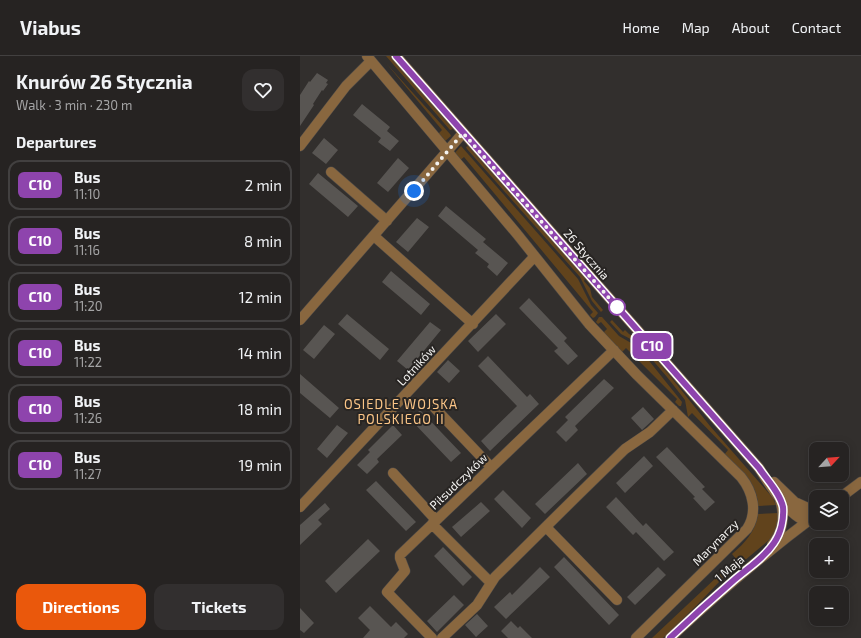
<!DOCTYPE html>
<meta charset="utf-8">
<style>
:root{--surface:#262322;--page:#322f2f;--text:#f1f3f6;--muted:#a4a4a5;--line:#424040;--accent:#ea580c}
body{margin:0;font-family:"Exo 2",sans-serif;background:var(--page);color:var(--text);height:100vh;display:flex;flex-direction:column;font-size:15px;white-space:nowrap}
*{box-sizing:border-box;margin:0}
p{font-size:13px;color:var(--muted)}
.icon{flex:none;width:22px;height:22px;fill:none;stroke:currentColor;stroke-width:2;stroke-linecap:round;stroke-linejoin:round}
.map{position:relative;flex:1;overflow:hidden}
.details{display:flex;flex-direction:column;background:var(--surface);width:300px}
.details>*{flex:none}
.badge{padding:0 8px;border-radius:6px;font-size:14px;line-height:26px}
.needle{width:26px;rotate:64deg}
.fabs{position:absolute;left:509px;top:386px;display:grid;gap:8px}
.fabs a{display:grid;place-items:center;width:40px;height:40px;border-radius:8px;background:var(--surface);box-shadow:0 2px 10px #0003,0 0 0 1px var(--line);font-size:20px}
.you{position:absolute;width:20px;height:20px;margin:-10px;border:3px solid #fff;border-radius:50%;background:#1a73e8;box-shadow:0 0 0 6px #1a73e833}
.map>.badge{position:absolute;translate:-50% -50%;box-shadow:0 0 0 2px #fff}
h2{padding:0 16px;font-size:15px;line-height:36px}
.round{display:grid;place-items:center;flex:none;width:42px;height:42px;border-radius:12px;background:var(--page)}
.head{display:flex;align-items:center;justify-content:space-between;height:68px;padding:0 16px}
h1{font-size:19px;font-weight:700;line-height:30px}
.action{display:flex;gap:8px;margin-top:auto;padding:8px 16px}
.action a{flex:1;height:46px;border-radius:12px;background:var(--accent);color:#fff;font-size:16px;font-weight:700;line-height:46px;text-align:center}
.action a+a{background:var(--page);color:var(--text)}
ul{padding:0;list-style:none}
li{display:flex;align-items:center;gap:12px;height:50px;margin:0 8px 6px;padding:0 8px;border:2px solid var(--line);border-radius:12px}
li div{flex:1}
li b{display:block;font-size:15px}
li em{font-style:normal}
li .badge{min-width:44px;font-weight:700;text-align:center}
header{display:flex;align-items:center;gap:24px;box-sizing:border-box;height:56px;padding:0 20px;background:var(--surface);border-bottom:1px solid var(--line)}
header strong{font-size:19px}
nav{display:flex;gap:22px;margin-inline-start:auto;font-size:14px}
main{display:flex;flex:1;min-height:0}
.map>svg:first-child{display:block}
</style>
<header>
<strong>Viabus</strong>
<nav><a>Home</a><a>Map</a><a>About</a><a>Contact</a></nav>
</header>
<main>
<section class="details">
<div class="head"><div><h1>Knurów 26 Stycznia</h1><p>Walk · 3 min · 230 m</p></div><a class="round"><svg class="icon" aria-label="heart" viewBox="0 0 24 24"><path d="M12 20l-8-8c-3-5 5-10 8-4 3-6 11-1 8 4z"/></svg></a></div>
<h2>Departures</h2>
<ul>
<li><span class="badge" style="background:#8e44ad;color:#fff">C10</span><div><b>Bus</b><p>11:10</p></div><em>2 min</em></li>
<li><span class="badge" style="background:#8e44ad;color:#fff">C10</span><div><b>Bus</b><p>11:16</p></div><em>8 min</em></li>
<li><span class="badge" style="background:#8e44ad;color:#fff">C10</span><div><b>Bus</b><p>11:20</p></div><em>12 min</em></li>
<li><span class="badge" style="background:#8e44ad;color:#fff">C10</span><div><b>Bus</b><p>11:22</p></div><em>14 min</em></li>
<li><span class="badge" style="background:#8e44ad;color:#fff">C10</span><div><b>Bus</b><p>11:26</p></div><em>18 min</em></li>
<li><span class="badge" style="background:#8e44ad;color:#fff">C10</span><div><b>Bus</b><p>11:27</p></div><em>19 min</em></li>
</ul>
<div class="action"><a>Directions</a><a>Tickets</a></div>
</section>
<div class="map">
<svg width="561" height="582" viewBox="0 0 561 582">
<rect width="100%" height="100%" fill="#322f2d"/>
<path fill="#61431c" d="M86 0H90L153 73 150 74Z
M86 7 150 78 151 80 145 85 137 79 142 74Z
M161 90 278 223 291 249 298 257 295 261 293 262 290 259 293 256 164 101 159 105 154 98Z
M168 90 284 221 285 223 284 225 290 232 292 241 303 254 301 256 292 245 280 221 167 93 166 91Z
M299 261H302L319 280 338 291 382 346 381 350H379L375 346 377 343 326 292 321 297 303 277 307 273 301 266 298 268 296 266Z
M312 264 323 276 325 274 329 278 339 283 370 320 410 370 473 442 476 449 458 450C458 427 439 413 424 399L428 394 392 357 388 361 385 344 367 321 338 287 321 278 310 266Z
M478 457C478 468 476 476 469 484L419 526 397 549 363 582H352L436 503 432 498C445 487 455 476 458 458Z"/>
<path fill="#585552" d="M17 17 28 24 26 27 28 28 23 35 22 34 13 48 14 49 0 70V39L9 25 10 26Z
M62 48 90 71 87 75 99 85 90 95 78 86 81 82 53 59Z
M24 82 38 94 26 108 12 97Z
M98 102 109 112 88 136 77 127Z
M18 117 58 150 48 161 9 128Z
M146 150 186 183 183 186 208 207 197 220 187 211 189 208 175 197 178 194 138 160Z
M117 162 129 171 108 196 96 186Z
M91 215 130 248 121 259 82 226Z
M229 242 267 282 264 285 278 300 268 309 254 295 258 292 219 252Z
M47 258 89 293 80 304 38 268Z
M196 258 206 268 178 296 168 285Z
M130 266 141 274 108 314 97 305Z
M24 269 35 278 14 303 3 294Z
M188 300 227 341 230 338 239 348 190 395 181 385 217 350 178 310Z
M148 304 160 315 149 327 137 316Z
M0 318 39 352 30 362 0 337Z
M304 323 314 332 275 370 278 374 266 386 256 376 268 364 265 361Z
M343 351 354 363 342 374 331 362Z
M120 354 161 397 151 406 111 364Z
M37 369 48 377 27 402 17 393Z
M93 369 102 379 77 403 79 406 67 418 57 409 70 396 68 394Z
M367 391 405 431 402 433 415 446 405 455 393 442 395 441 356 401Z
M344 400 353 410 325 437 316 427Z
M278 407 287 418 245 458 235 448Z
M76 425 116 466 106 475 66 434Z
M203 434 231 462 222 472 194 443Z
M316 441 343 470 346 467 374 496 364 505 336 476 333 479 306 451Z
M181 446 190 455 161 481 152 471Z
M25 447 30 453 18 464 22 468 0 489V469Z
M68 483 80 495 36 537 25 525Z
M143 491 172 521 163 530 134 500Z
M264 501 319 559 309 569 254 511Z
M240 511 250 521 206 563 194 551 210 536 212 539Z
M358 511 366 519 335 549 327 541Z
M154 539 164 549 137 576 127 565Z
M70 550 91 571 96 566 108 578 104 582H63L70 574 58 562Z
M0 552 14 567 4 577 0 574Z
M177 558 188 570 176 581 165 569Z
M211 565 218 572 220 570 232 582H208L201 575Z"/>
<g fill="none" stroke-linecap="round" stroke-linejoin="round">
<defs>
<path id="minor" d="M67 0 217 178 289 268 337 319 441 421C453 436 458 456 447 473L336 582
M96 0 459 412C468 426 491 464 508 465
M0 90 46 30 71 5
M31 116 87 165
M74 180 173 268
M0 264 163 77
M131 348 191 411
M93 417 136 464
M474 426 502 453 508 465
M541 441 561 426
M497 447 508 452 516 451
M0 451 234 201
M132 468 191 527
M246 471 317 544
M472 489C483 476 485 459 480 444
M132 582 87 536 105 515 100 502V499L314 294
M142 582 177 549 195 521 279 438 325 393 350 376 373 354
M370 582C417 538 465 497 516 459"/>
</defs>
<use href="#minor" stroke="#4d4a48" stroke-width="11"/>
<use href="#minor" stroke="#89673f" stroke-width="10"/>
</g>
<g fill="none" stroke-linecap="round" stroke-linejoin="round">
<defs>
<path id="line" d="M96 0 459 412C467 424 480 437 483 451 484 463 481 477 474 487 464 502 448 512 434 524 412 543 391 562 370 582"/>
</defs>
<use href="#line" stroke="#fff" stroke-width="9"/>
<use href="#line" stroke="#8e44ad" stroke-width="6"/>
<path stroke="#f4f3f1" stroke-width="4" stroke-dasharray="0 7.2" d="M114 135 163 77 317 251"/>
</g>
<circle fill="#fff" stroke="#8e44ad" stroke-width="2" cx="317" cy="251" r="8"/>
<g text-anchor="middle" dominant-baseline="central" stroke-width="4" stroke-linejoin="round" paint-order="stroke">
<g font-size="12" fill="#f4f3f1" stroke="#282523">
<text transform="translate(287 198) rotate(49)">26 Stycznia</text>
<text transform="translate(116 309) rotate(-47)">Lotników</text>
<text transform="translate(158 425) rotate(-44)">Piłsudczyków</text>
<text transform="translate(415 486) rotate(-45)">Marynarzy</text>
<text transform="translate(429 512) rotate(-40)">1 Maja</text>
</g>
<g font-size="13" letter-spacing="1" fill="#fbc587" stroke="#282523">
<text x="101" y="348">OSIEDLE WOJSKA<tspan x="101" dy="15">POLSKIEGO II</tspan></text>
</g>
</g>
</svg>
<div class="fabs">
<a><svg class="needle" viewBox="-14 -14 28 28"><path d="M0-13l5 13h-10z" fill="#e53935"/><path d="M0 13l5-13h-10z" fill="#a4a4a5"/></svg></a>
<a><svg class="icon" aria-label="layers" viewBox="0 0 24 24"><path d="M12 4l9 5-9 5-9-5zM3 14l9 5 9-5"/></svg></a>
<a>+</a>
<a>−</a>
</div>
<div class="you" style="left:114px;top:135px"></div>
<b class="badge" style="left:352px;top:290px;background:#8e44ad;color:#fff">C10</b>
</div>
</main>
